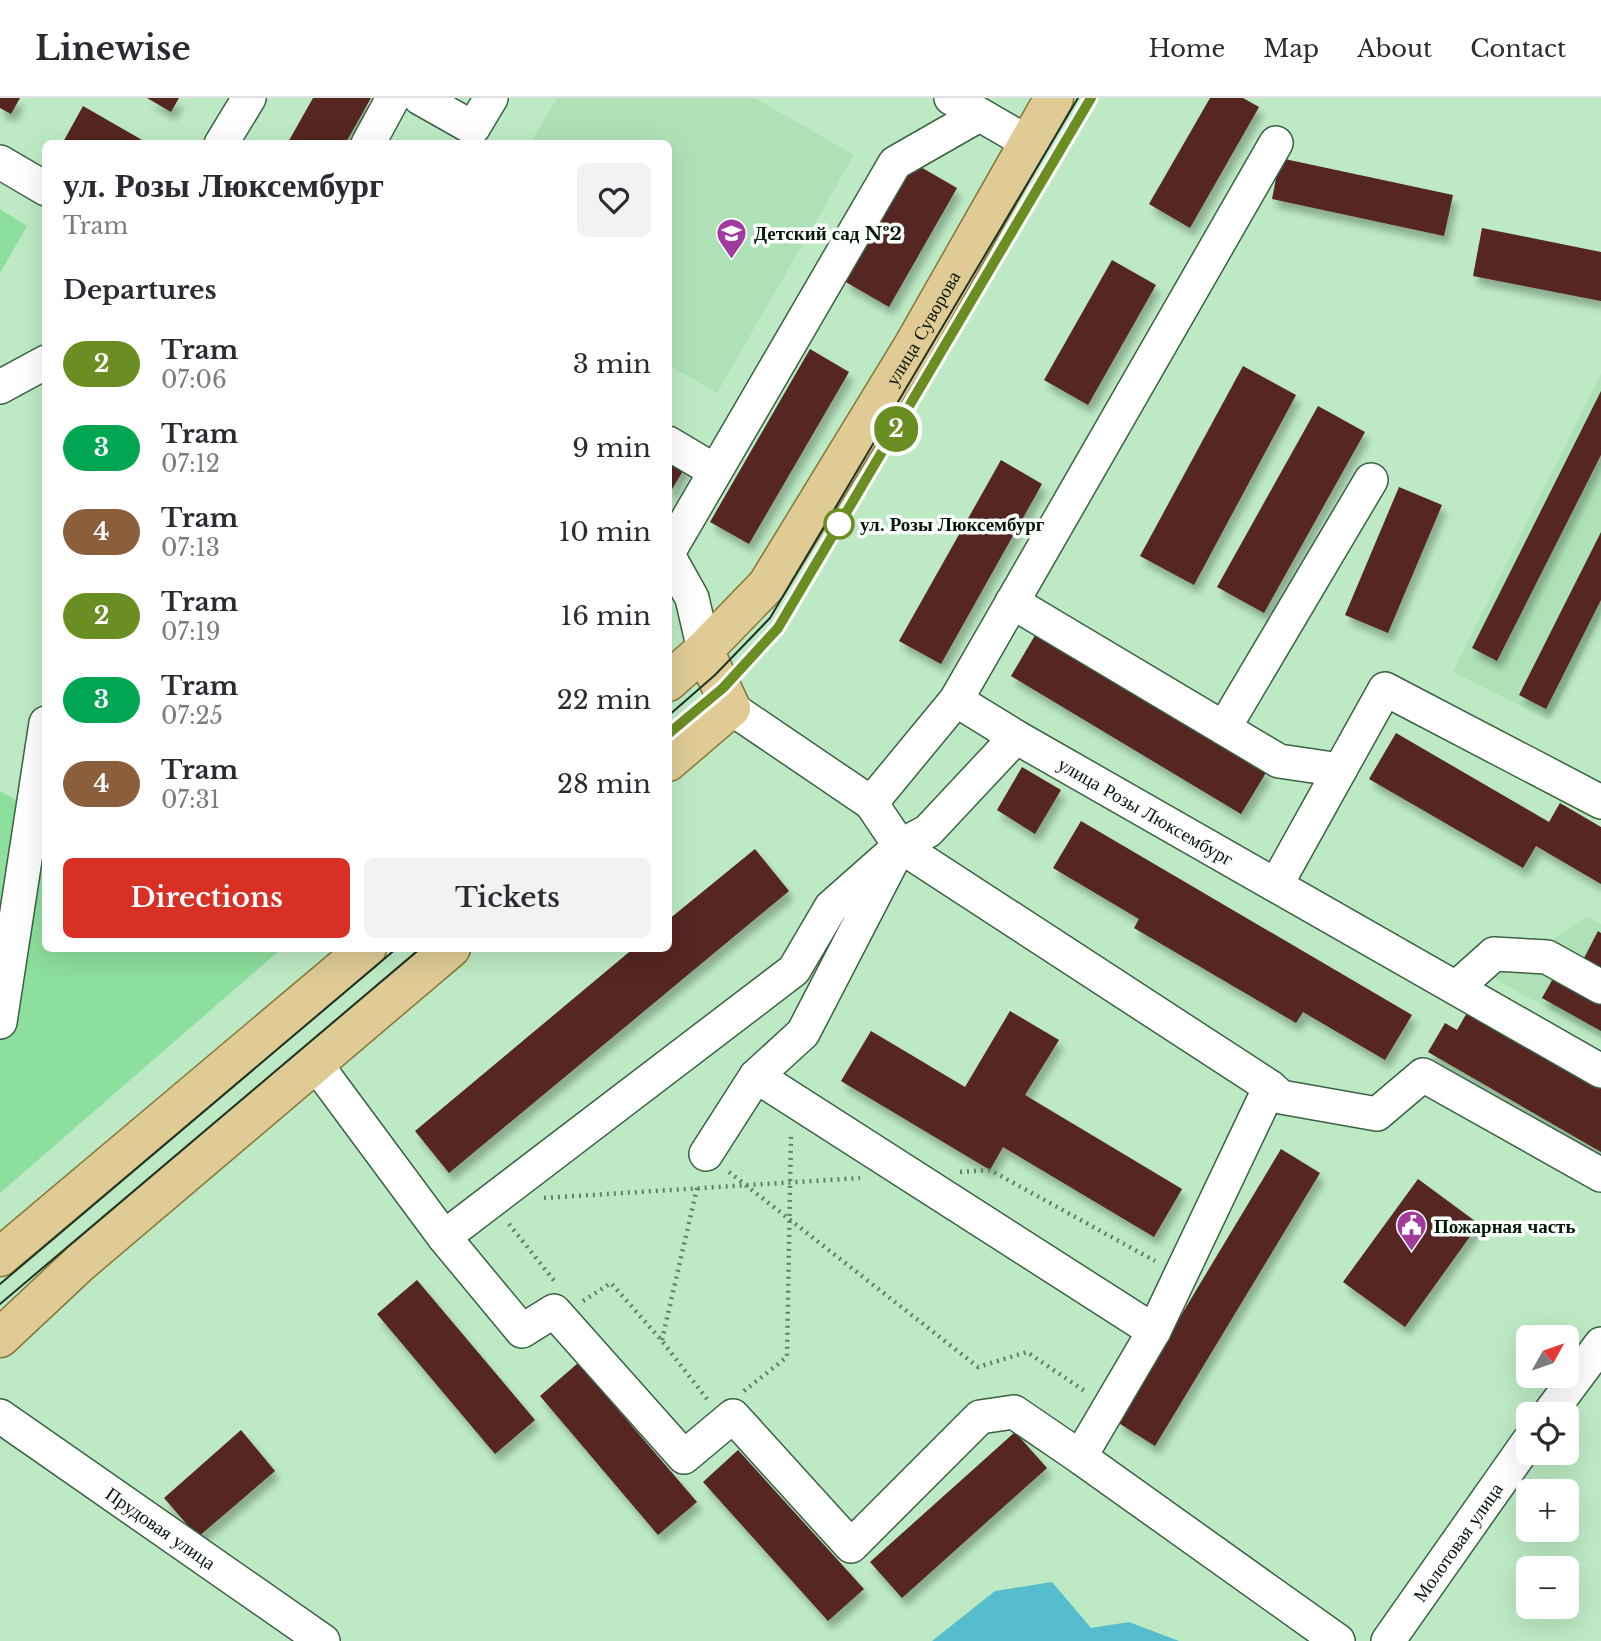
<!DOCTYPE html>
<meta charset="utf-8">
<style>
:root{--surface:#fff;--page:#f2f2f3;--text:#2b2b33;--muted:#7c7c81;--line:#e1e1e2;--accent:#d93025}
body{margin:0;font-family:"Libre Baskerville",serif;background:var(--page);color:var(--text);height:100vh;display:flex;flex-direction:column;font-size:26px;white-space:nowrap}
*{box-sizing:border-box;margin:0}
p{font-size:23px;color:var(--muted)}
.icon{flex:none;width:38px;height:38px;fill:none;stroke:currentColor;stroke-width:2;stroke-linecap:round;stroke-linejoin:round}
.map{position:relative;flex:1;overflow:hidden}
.panel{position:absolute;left:42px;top:42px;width:630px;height:812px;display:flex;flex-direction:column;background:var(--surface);border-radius:10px;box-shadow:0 7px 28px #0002}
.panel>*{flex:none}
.badge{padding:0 14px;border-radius:23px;font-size:24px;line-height:46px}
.needle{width:46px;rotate:50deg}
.controls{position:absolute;left:1516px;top:1227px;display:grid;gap:14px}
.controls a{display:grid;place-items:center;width:63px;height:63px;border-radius:10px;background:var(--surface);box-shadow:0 7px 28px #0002;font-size:35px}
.map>.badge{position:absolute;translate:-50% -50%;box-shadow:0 0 0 4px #fff}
h2{padding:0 21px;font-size:26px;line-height:63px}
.round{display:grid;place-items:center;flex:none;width:74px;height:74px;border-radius:10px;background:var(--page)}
.summary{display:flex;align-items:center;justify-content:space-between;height:119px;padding:0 21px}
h1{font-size:33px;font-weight:600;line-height:52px}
.primary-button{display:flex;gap:14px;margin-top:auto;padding:14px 21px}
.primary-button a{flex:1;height:80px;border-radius:10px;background:var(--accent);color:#fff;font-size:28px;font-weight:600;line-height:80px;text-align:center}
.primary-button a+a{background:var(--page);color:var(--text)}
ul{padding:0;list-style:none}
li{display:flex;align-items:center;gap:21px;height:84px;padding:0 21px}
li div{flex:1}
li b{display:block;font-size:26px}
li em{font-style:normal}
li .badge{min-width:77px;font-weight:700;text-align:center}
header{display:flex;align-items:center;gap:42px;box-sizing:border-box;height:98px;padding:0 35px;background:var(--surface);border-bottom:2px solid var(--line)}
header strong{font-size:33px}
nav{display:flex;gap:38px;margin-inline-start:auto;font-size:24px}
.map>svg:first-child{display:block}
</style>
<header>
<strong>Linewise</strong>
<nav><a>Home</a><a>Map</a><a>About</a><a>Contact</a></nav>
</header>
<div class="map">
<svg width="1601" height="1543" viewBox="0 0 1601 1543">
<defs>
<filter id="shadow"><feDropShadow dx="4.5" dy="8" stdDeviation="3.5" flood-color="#0004"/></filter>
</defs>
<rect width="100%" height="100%" fill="#bdeac4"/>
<path fill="#aee2b6" d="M557 0H755L854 57 717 295 669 267 668 46 530 45Z
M1601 276V517L1549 622 1453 574Z
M1587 819 1601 826V940L1493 880Z"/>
<path fill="#8ddf9d" d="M0 111 27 128 0 175Z
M0 693 45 718 46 850 281 851 0 1095Z"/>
<path fill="#56bdce" d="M1052 1484 1091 1530 1129 1524 1179 1543H932L995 1493Z"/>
<path fill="#542620" filter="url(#shadow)" d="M0 0H20L11 16 0 10Z
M147 0H179L171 14Z
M313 0H371L345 46H287Z
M1210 0H1243L1259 9 1190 130 1149 106Z
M83 8 149 46H62Z
M1280 60 1453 97 1444 138 1272 101Z
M912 64 957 90 889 209 844 183Z
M1482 130 1601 154V203L1473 178Z
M1112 162 1156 187 1088 307 1044 282Z
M810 251 849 274 749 446 710 424Z
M1243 268 1296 297 1194 487 1140 458Z
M1601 293V357L1497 563 1472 550Z
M1318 308 1365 334 1264 515 1217 489Z
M668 355 687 366 668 398Z
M1001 362 1042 386 941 566 899 543Z
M1399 389 1442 407 1388 535 1345 517Z
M1601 434V502L1546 611 1519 597Z
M1037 534 1267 673 1241 716 1011 578Z
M1396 635 1549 724 1560 705 1601 729V786L1536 748 1523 770 1369 681Z
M1022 669 1061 692 1035 736 997 712Z
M1081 723 1412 917 1385 962 1303 914 1296 925 1134 830 1139 821 1053 770Z
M755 751 789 793 449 1075 415 1033 634 850H668V822Z
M1598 833 1601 835V872L1583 862Z
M1555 877 1601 903V933L1542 900Z
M1010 913 1059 942 1025 997 1182 1091 1154 1139 1003 1049 990 1072 841 983 871 933 965 989Z
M1468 913 1601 990V1054L1428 954 1445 925 1457 932Z
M1281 1051 1320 1075 1155 1348 1117 1324Z
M1418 1081 1479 1126 1405 1229 1343 1184Z
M417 1182 535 1322 495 1356 377 1216Z
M578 1265 697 1404 658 1437 540 1298Z
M241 1332 275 1373 198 1439 164 1400Z
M1015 1334 1047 1370 902 1500 870 1464Z
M738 1352 864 1491 828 1523 703 1384Z"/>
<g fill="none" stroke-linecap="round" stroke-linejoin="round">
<defs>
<g id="minor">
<path d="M420 0 473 30 491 0"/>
<path d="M951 0 1027 44"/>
<path d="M221 46 249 0"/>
<path d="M368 46 393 0"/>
<path d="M0 64 46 91"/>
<path d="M0 289 46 264"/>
<path d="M668 345 715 373"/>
<path d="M668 455 895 65 979 17"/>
<path d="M668 457 692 500 704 552"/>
<path d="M1012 504 1279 663 1340 672"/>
<path id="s1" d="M956 602 1016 639 1601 973"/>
<path d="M731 610 871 705 956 602 1276 45"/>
<path d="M1224 630 1371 382"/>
<path d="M871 705 900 748 1270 989 1154 1233 1080 1359 1338 1543"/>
<path d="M1276 787 1385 591 1601 704"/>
<path d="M1456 890 1494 856 1547 859 1601 889"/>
<path d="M0 924 46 625"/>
<path d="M315 965 444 1139 794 872 831 809 900 748 928 733 1016 639"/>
<path d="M756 978 1154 1233"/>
<path d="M1270 989 1281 999 1377 1016 1423 977 1601 1077"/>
<path d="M706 1056 756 978 803 935 891 765"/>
<path d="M444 1139 522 1233 554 1213 684 1359 733 1318 851 1448 980 1319 1014 1314 1080 1359"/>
<path d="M1549 1316 1601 1246"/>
<path id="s2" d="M0 1318 323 1543"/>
<path id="s3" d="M1388 1543 1528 1344"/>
</g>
<g id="major">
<path id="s4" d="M668 584 704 552 767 487 913 248 1054 0"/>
<path d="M668 664 731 610 704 552"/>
<path d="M0 1159 367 850"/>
<path d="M0 1240 80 1165 451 850"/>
</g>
</defs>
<use href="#minor" stroke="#3a6242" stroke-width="36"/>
<use href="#major" stroke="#867637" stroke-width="41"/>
<path stroke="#618066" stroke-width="4.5" stroke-dasharray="2 5" stroke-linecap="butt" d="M729 1074 978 1269 1027 1254 1086 1294
M960 1074 990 1072 1155 1163
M544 1100 860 1080
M509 1126 556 1185
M583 1203 611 1185 662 1243 707 1301
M662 1242 697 1090
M744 1293 787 1259 791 1035"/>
<use href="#minor" stroke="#fff" stroke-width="33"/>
<use href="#major" stroke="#e0cb95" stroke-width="38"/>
<path stroke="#1e3323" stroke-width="2" d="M668 618 715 577 770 520 1078 0
M668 636 723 591 778 530 1091 0
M0 1186 397 850
M0 1206 421 850"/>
</g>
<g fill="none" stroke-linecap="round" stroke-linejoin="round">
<defs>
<path id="line" d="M668 636 723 590 778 530 1091 0"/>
</defs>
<use href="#line" stroke="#fff" stroke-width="16"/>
<use href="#line" stroke="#6b8e23" stroke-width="10"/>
</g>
<defs>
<symbol id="school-pin" viewBox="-11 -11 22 30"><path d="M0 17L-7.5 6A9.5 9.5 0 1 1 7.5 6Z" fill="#a23b9e" stroke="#fafffb"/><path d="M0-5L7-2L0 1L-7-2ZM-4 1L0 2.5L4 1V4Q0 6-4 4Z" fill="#fff"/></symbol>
<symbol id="civic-pin" viewBox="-11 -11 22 30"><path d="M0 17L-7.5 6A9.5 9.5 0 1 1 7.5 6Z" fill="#a23b9e" stroke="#fafffb"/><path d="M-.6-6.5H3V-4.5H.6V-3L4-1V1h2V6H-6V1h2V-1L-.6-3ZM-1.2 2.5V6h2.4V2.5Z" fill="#fff"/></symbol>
</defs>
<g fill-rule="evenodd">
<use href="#school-pin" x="714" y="118" width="35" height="47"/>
<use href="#civic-pin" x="1394" y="1110" width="35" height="47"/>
</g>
<circle fill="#fff" stroke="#6b8e23" stroke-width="3.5" cx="839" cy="426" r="14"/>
<g text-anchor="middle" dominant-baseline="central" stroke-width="7" stroke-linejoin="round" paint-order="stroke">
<g font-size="19" font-weight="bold" fill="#06170a" stroke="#fafffb" text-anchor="start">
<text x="754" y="135">Детский сад №2</text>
<text x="1434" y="1128">Пожарная часть</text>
</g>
<g font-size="19" fill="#06170a" stroke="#fafffb">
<text stroke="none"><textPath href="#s4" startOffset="439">улица Суворова</textPath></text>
<text stroke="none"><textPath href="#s1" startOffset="220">улица Розы Люксембург</textPath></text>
<text stroke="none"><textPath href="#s2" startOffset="196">Прудовая улица</textPath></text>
<text stroke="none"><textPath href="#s3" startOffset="121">Молотовая улица</textPath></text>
</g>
<g font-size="19" font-weight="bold" fill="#06170a" stroke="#fafffb" text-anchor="start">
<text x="860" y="426">ул. Розы Люксембург</text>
</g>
</g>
</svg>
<div class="controls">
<a><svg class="needle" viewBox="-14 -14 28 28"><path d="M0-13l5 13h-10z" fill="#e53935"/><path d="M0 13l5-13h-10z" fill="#7c7c81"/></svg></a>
<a><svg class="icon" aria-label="locate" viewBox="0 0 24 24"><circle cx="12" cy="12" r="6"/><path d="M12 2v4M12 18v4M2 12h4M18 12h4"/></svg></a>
<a>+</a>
<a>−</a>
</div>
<b class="badge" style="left:896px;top:331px;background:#6b8e23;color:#fff">2</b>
<section class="panel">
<div class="summary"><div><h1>ул. Розы Люксембург</h1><p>Tram</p></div><a class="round"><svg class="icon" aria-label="heart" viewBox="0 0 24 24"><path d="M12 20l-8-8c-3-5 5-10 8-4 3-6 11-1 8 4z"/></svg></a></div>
<h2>Departures</h2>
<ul>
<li><span class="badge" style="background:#6b8e23;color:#fff">2</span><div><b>Tram</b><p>07:06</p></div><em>3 min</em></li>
<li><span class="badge" style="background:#00a651;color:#fff">3</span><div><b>Tram</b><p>07:12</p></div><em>9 min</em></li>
<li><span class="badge" style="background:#8b5e3c;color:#fff">4</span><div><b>Tram</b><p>07:13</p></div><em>10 min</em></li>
<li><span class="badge" style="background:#6b8e23;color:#fff">2</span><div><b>Tram</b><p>07:19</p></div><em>16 min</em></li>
<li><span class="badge" style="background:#00a651;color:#fff">3</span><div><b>Tram</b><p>07:25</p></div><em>22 min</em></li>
<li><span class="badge" style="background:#8b5e3c;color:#fff">4</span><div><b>Tram</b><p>07:31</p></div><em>28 min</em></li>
</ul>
<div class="primary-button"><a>Directions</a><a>Tickets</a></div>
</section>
</div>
